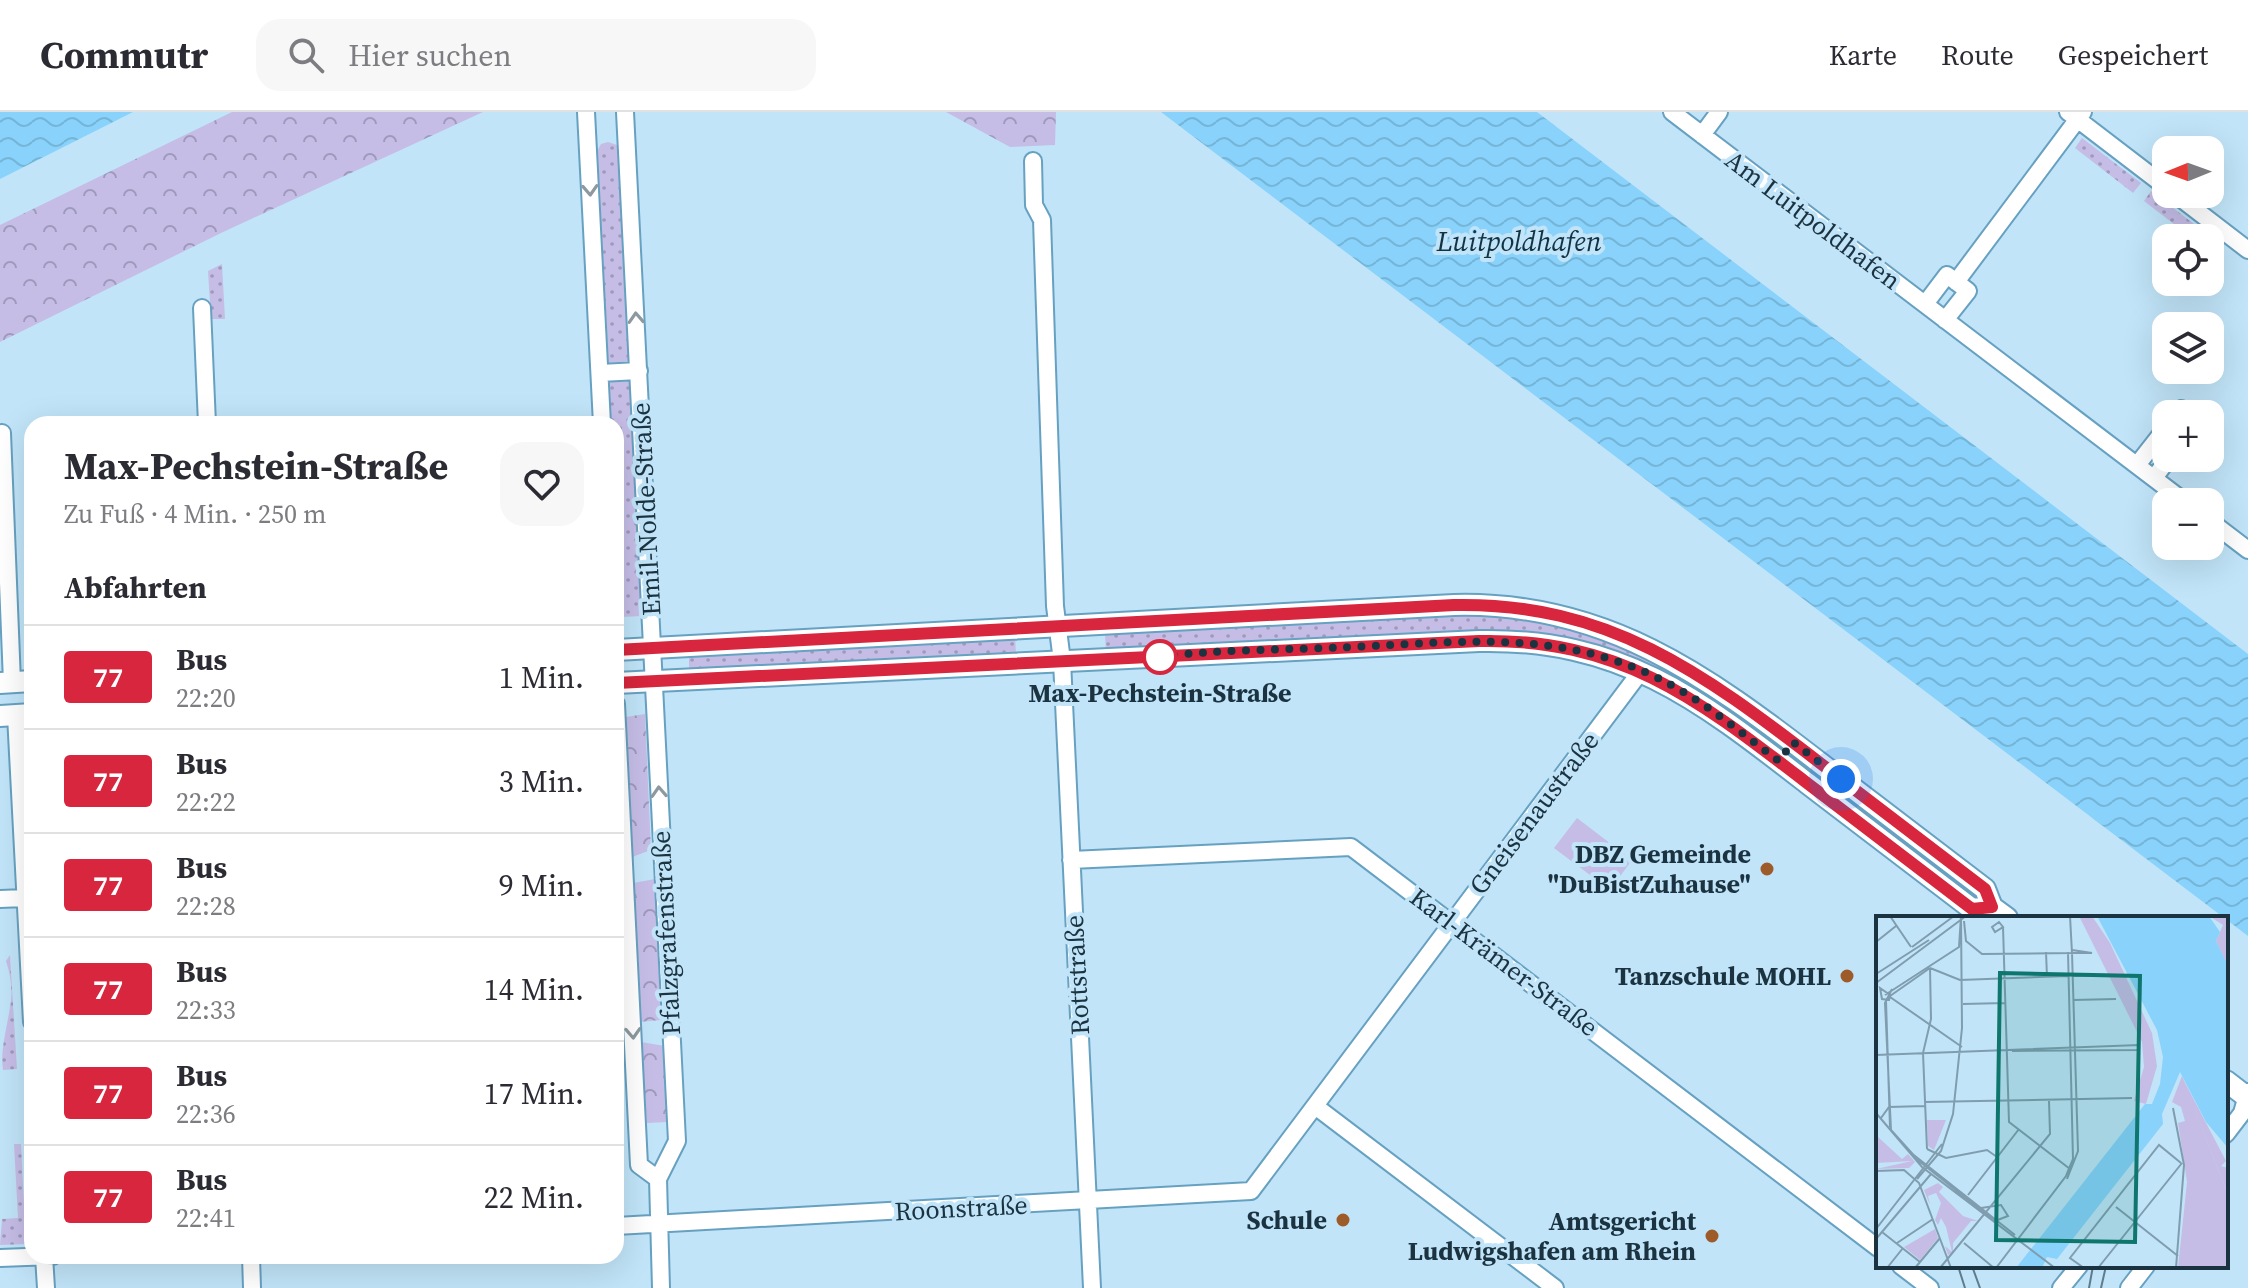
<!DOCTYPE html>
<html lang="de">
<meta charset="utf-8">
<style>
:root{--surface:#fff;--page:#f7f7f7;--text:#2b2b33;--muted:#7c7c81;--line:#e1e1e2}
body{margin:0;font-family:"Source Serif 4",serif;background:var(--page);color:var(--text);height:100vh;display:flex;flex-direction:column;font-size:30px;white-space:nowrap}
*{box-sizing:border-box;margin:0}
p{font-size:26px;color:var(--muted)}
.icon{flex:none;width:44px;height:44px;fill:none;stroke:currentColor;stroke-width:2;stroke-linecap:round;stroke-linejoin:round}
.map{position:relative;flex:1;overflow:hidden}
.side{position:absolute;left:24px;top:304px;width:600px;height:848px;display:flex;flex-direction:column;background:var(--surface);border-radius:24px;box-shadow:0 8px 32px #0002}
.side>*{flex:none}
.badge{padding:0 16px;border-radius:6px;font-size:28px;line-height:52px}
.needle{width:52px;rotate:269deg}
.controls{position:absolute;left:2152px;top:24px;display:grid;gap:16px}
.controls a{display:grid;place-items:center;width:72px;height:72px;border-radius:16px;background:var(--surface);box-shadow:0 8px 32px #0002;font-size:40px}
.you{position:absolute;width:40px;height:40px;margin:-20px;border:6px solid #fff;border-radius:50%;background:#1a73e8;box-shadow:0 0 0 12px #1a73e833}
.map>.badge{position:absolute;translate:-50% -50%;box-shadow:0 0 0 4px #fff}
h2{padding:0 40px;font-size:30px;line-height:72px}
.round{display:grid;place-items:center;flex:none;width:84px;height:84px;border-radius:24px;background:var(--page)}
.headline{display:flex;align-items:center;justify-content:space-between;height:136px;padding:0 40px}
h1{font-size:38px;font-weight:700;line-height:60px}
ul{padding:0;list-style:none}
li{display:flex;align-items:center;gap:24px;height:104px;padding:0 40px;border-top:2px solid var(--line)}
li div{flex:1}
li b{display:block;font-size:30px}
li em{font-style:normal}
li .badge{min-width:88px;font-weight:700;text-align:center}
header{display:flex;align-items:center;gap:48px;box-sizing:border-box;height:112px;padding:0 40px;background:var(--surface);border-bottom:2px solid var(--line)}
header strong{font-size:38px}
nav{display:flex;gap:44px;margin-inline-start:auto;font-size:28px}
.search{width:560px;height:72px;background:var(--page);display:flex;align-items:center;gap:20px;box-sizing:border-box;padding:0 28px;border-radius:24px;color:var(--muted);font-size:30px}
.map>svg:first-child{display:block}
</style>
<header>
<strong>Commutr</strong>
<div class="search"><svg class="icon" aria-label="search" viewBox="0 0 24 24"><circle cx="10" cy="10" r="6"/><path d="M15 15l6 6"/></svg>Hier suchen</div>
<nav><a>Karte</a><a>Route</a><a>Gespeichert</a></nav>
</header>
<div class="map">
<svg width="2248" height="1176" viewBox="0 0 2248 1176">
<defs>
<pattern id="grass-dots" width="8" height="8" patternUnits="userSpaceOnUse" patternTransform="scale(2)"><rect width="8" height="8" fill="#c5bde6"/><path d="M2 2h.1M6 6h.1" fill="none" stroke="#9f9abc" stroke-width="1.8" stroke-linecap="round"/></pattern>
<pattern id="park-crowns" width="20" height="18" patternUnits="userSpaceOnUse" patternTransform="scale(2)"><rect width="20" height="18" fill="#c5bde6"/><path d="M2 6a3 3 0 1 1 6 0M12 15a3 3 0 1 1 6 0" fill="none" stroke="#9f9abc"/></pattern>
<pattern id="water-waves" width="16" height="10" patternUnits="userSpaceOnUse" patternTransform="scale(2)"><rect width="16" height="10" fill="#88d2fb"/><path d="M0 5q4-4 8 0t8 0" fill="none" stroke="#75b5d8"/></pattern>
</defs>
<rect width="100%" height="100%" fill="#c1e4f8"/>
<path fill="url(#grass-dots)" d="M2082 26 2141 71 2133 81 2075 36Z
M608 30 617 33 620 40 631 249 607 251 596 41 601 32Z
M2151 79 2207 122 2203 126H2192L2144 89Z
M222 152 225 207H211L208 159Z
M631 269 643 504 620 505 616 312H610L608 270Z
M1451 499 1526 502 1639 538 1774 624 1768 631C1680 575 1608 519 1499 518L1106 540 1105 522Z
M1015 524 1016 542 689 562V544Z
M1801 647 1982 784 1980 792 1796 651Z
M10 843 17 957 3 958C0 938 7 916 10 895 13 879 11 864 6 849Z
M14 1032H21L26 1132 0 1133 2 1107 18 1106Z"/>
<path fill="url(#park-crowns)" d="M232 0H483L221 121 0 230V113Z
M946 0H1056L1055 33 1010 35Z
M645 602 651 738 632 745 626 605Z
M655 767 661 908 639 910 633 771Z
M641 930 665 934 668 1010 647 1011Z"/>
<path fill="#c5bde6" d="M1577 706 1632 748 1610 778 1554 736Z"/>
<path fill="url(#water-waves)" d="M0 0H133L0 67Z
M1161 0H1537L2248 542V824Z"/>
<g fill="none" stroke-linecap="round" stroke-linejoin="round">
<defs>
<path id="minor" d="M586 0 602 312
M625 0 677 1029 658 1067 661 1176
M1672 0 2185 390
M2068 0 2166 75
M1702 23 1719 0
M1033 49 1034 93 1042 108 1055 494 1062 549 1092 1176
M2175 82 2248 138
M1956 170 2083 0
M1925 192 1947 163 1968 179 1945 208
M202 196 207 312
M600 261 639 259
M2177 302 2181 297 2187 302
M2 321 12 570
M2137 353 2166 316
M2154 366 2169 346
M2210 409 2248 438
M616 592 639 1053 658 1067
M16 603 32 910
M1071 748 1351 735 1878 1136
M0 787 25 786
M1315 994 1555 1176
M2226 1022 2242 1001 2248 980
M616 1114 1251 1079 1641 559
M44 1144 46 1176
M251 1144 252 1176
M0 1146 53 1144
M1901 1154 1930 1176
M2061 1176 2079 1154
M2129 1176 2146 1154"/>
<path id="tertiary" d="M616 538 1454 493C1604 489 1706 563 1820 651 1875 693 1930 735 1985 777L1992 795 2007 806
M0 571 32 569
M616 571 1479 529C1622 526 1700 588 1807 671 1862 713 1917 755 1972 797L1992 795
M0 604 32 602
M2226 969 2248 986"/>
</defs>
<use href="#minor" stroke="#67a1c1" stroke-width="20"/>
<use href="#tertiary" stroke="#67a1c1" stroke-width="24"/>
<use href="#minor" stroke="#fff" stroke-width="16"/>
<use href="#tertiary" stroke="#fff" stroke-width="20"/>
<path stroke="#5f7c8c" stroke-width="2" d="M1958 1154 1965 1176
M1972 1154 1980 1176
M2089 1176 2093 1154
M2101 1176 2106 1154"/>
</g>
<defs><path id="oneway-chevron" d="M-2-3.5L2.5 0L-2 3.5" fill="none" stroke-width="1.6" stroke-linecap="round" stroke-linejoin="round" transform="scale(2)"/></defs>
<g stroke="#8d99a0">
<use href="#oneway-chevron" transform="translate(590 78) rotate(87)"/>
<use href="#oneway-chevron" transform="translate(636 206) rotate(-93)"/>
<use href="#oneway-chevron" transform="translate(659 680) rotate(-93)"/>
<use href="#oneway-chevron" transform="translate(633 921) rotate(87)"/>
</g>
<g fill="none" stroke-linecap="round" stroke-linejoin="round">
<defs>
<path id="line" d="M616 538 1454 493C1608 490 1703 561 1820 651 1875 693 1930 735 1985 777L1992 795 1972 797C1917 755 1862 713 1807 671 1700 589 1622 526 1479 529L616 571"/>
</defs>
<use href="#line" stroke="#fff" stroke-width="18"/>
<use href="#line" stroke="#d7263d" stroke-width="12"/>
<path stroke="#1b3340" stroke-width="8" stroke-dasharray="0 14.4" d="M1160 545C1217 537 1289 538 1351 535 1481 529 1586 514 1701 591 1728 609 1753 630 1779 649L1793 630 1841 667"/>
</g>
<circle fill="#fff" stroke="#d7263d" stroke-width="4" cx="1160" cy="545" r="16"/>
<g fill="#9e5b2a" stroke="#c1e4f8" stroke-width="3">
<circle cx="1767" cy="757" r="8"/>
<circle cx="1847" cy="864" r="8"/>
<circle cx="1343" cy="1108" r="8"/>
<circle cx="1712" cy="1124" r="8"/>
</g>
<g text-anchor="middle" dominant-baseline="central" stroke-width="8" stroke-linejoin="round" paint-order="stroke">
<g font-size="26" fill="#1b3340" stroke="#c1e4f8">
<text transform="translate(1813 108) rotate(37)">Am Luitpoldhafen</text>
<text transform="translate(646 397) rotate(-93)">Emil-Nolde-Straße</text>
<text transform="translate(1534 701) rotate(-53)">Gneisenaustraße</text>
<text transform="translate(666 821) rotate(-93)">Pfalzgrafenstraße</text>
<text transform="translate(1504 850) rotate(37)">Karl-Krämer-Straße</text>
<text transform="translate(1077 863) rotate(-93)">Rottstraße</text>
<text transform="translate(961 1096) rotate(-3)">Roonstraße</text>
</g>
<g font-size="26" font-weight="bold" fill="#1b3340" stroke="#c1e4f8">
<text x="1160" y="581">Max-Pechstein-Straße</text>
</g>
<g font-size="26" font-weight="bold" fill="#1b3340" stroke="#c1e4f8" text-anchor="end">
<text x="1751" y="742">DBZ Gemeinde<tspan x="1751" dy="30">"DuBistZuhause"</tspan></text>
<text x="1831" y="864">Tanzschule MOHL</text>
<text x="1327" y="1108">Schule</text>
<text x="1696" y="1109">Amtsgericht<tspan x="1696" dy="30">Ludwigshafen am Rhein</tspan></text>
</g>
<g font-size="28" font-style="italic" fill="#123344" stroke="#c1e4f8">
<text x="1519" y="129">Luitpoldhafen</text>
</g>
</g>
<g transform="translate(1876 804)">
<rect width="352" height="352" fill="#c1e4f8"/>
<path d="M306 161 350 245 345 250 352 252V279Z" fill="#c5bde6"/>
<path d="M203 0H216L234 27 276 117 281 150 270 188 258 185 268 151 266 126ZM333 0H352V51L340 25 347 9ZM306 160 352 279V352H302L311 266 302 207 309 205 305 191 296 186ZM51 204H70L58 234 52 230ZM59 313 62 322 44 344 28 331Z" fill="#c5bde6"/>
<path d="M2 221 26 243 32 238 39 246 33 252 0 253 36 245 0 247ZM62 267 67 271 63 276 87 300 102 305H95L77 327V337L72 339 69 330 76 336 70 311 65 302 62 309 59 304 65 287 60 277 52 280 54 289 48 274ZM327 337 342 341 346 352H312Z" fill="#c5bde6"/>
<path d="M221 0H333L344 16 340 25 352 50V232L330 206 304 156 286 198 287 208 181 343 171 341 166 352H140L269 188H276L284 168 287 141 281 114Z" fill="#88d2fb"/>
<path fill="none" stroke="#7f9dae" stroke-width="2" d="M14 0 35 31M88 5 90 25 106 38 196 37 194 0M123 6 127 11 119 16 116 11ZM127 11 133 206 194 253M0 26 20 10M36 31 78 0M170 36 171 61M54 52 84 64 192 60M0 58 53 24M196 60 226 59M0 67 90 0M4 72 14 79 13 84 6 83ZM16 73 9 87 15 214 43 245 119 305 132 300 125 289 105 292M9 79 83 31 85 0M14 80 54 52M14 81 86 131M197 84 240 83M10 85 14 211M87 88 129 87M0 139 263 129V134L136 135M49 186 256 182M297 192 308 249 300 352M0 197 46 251 179 352M5 202 13 191 49 190M51 233 47 137 55 103 54 52M51 233 70 242 111 234 121 241M34 236 139 319M0 255 28 254 43 267 75 352M41 263 65 235 77 198 86 112 85 3M191 263 202 235 196 37H216L196 34M92 279 143 213M240 291 302 340M0 313 66 228M6 316 44 346M0 323 55 258M21 327 57 303M88 327 118 352M11 352 27 332M39 352 64 322M64 352 174 218 173 185M120 352 190 260 197 243 192 36M208 352 194 342 283 229 305 247M222 352 306 247"/>
<path fill="#0f766e" fill-opacity="0.15" stroke="#0f766e" stroke-width="4" d="M124 57 264 60 259 326 120 324Z"/>
<rect width="352" height="352" fill="none" stroke="#1b3340" stroke-width="4"/>
</g>
</svg>
<div class="controls">
<a><svg class="needle" viewBox="-14 -14 28 28"><path d="M0-13l5 13h-10z" fill="#e53935"/><path d="M0 13l5-13h-10z" fill="#7c7c81"/></svg></a>
<a><svg class="icon" aria-label="locate" viewBox="0 0 24 24"><circle cx="12" cy="12" r="6"/><path d="M12 2v4M12 18v4M2 12h4M18 12h4"/></svg></a>
<a><svg class="icon" aria-label="layers" viewBox="0 0 24 24"><path d="M12 4l9 5-9 5-9-5zM3 14l9 5 9-5"/></svg></a>
<a>+</a>
<a>−</a>
</div>
<div class="you" style="left:1841px;top:667px"></div>
<section class="side">
<div class="headline"><div><h1>Max-Pechstein-Straße</h1><p>Zu Fuß · 4 Min. · 250 m</p></div><a class="round"><svg class="icon" aria-label="heart" viewBox="0 0 24 24"><path d="M12 20l-8-8c-3-5 5-10 8-4 3-6 11-1 8 4z"/></svg></a></div>
<h2>Abfahrten</h2>
<ul>
<li><span class="badge" style="background:#d7263d;color:#fff">77</span><div><b>Bus</b><p>22:20</p></div><em>1 Min.</em></li>
<li><span class="badge" style="background:#d7263d;color:#fff">77</span><div><b>Bus</b><p>22:22</p></div><em>3 Min.</em></li>
<li><span class="badge" style="background:#d7263d;color:#fff">77</span><div><b>Bus</b><p>22:28</p></div><em>9 Min.</em></li>
<li><span class="badge" style="background:#d7263d;color:#fff">77</span><div><b>Bus</b><p>22:33</p></div><em>14 Min.</em></li>
<li><span class="badge" style="background:#d7263d;color:#fff">77</span><div><b>Bus</b><p>22:36</p></div><em>17 Min.</em></li>
<li><span class="badge" style="background:#d7263d;color:#fff">77</span><div><b>Bus</b><p>22:41</p></div><em>22 Min.</em></li>
</ul>
</section>
</div>
